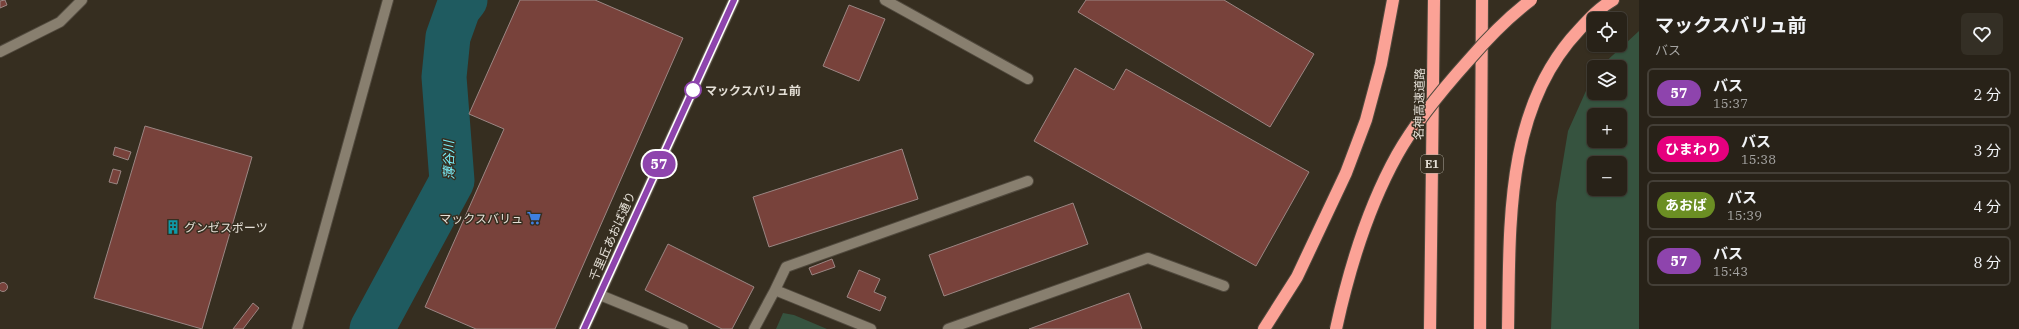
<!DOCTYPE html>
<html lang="ja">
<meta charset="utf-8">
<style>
:root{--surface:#282218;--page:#342f25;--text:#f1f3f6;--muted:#a5a4a2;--line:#443f37}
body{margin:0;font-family:"IBM Plex Serif","Noto Sans JP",serif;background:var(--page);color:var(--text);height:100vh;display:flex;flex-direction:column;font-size:15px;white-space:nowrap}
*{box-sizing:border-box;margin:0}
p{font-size:13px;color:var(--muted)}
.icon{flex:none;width:22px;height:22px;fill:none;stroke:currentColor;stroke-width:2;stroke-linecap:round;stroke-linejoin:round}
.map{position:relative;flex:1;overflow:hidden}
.drawer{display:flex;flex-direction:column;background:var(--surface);width:380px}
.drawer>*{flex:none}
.badge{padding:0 8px;border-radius:13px;font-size:14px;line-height:26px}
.tools{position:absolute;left:1587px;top:12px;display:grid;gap:8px}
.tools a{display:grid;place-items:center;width:40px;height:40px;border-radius:6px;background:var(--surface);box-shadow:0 1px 3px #0004,0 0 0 1px var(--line);font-size:20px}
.map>.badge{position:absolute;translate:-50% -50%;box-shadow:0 0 0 2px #fff}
.round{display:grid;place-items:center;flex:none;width:42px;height:42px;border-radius:6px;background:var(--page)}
.overview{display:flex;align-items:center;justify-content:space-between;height:68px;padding:0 16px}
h1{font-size:19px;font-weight:700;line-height:30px}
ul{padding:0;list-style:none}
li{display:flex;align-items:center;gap:12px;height:50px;margin:0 8px 6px;padding:0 8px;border:2px solid var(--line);border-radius:6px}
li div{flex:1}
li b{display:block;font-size:15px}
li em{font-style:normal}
li .badge{min-width:44px;font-weight:700;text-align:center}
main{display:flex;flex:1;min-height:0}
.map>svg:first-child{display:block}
</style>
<main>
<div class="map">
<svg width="1639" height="329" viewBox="0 0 1639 329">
<rect width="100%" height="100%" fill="#362e20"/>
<path fill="#36533f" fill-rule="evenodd" d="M1639 31V329H1551L1556 203 1568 131 1594 73V93H1620V67H1600ZM1594 115H1620V141H1594ZM1594 163H1620V189H1594Z
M783 313 794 315 827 329H776Z"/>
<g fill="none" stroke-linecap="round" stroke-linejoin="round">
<path stroke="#1f5b60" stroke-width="45" d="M372 329 452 181 444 77 448 37 458 9 465 0"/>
</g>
<path fill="#78423b" stroke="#9b8683" d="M5 0 7 5 0 8V1Z
M520 0H595L683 38 555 329H476L425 307 504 129 469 114Z
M1086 0H1224L1314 54 1270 127 1078 12Z
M849 5 885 19 859 81 823 66Z
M1075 68 1114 90 1126 69 1309 172 1256 266 1034 141Z
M145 126 252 157 202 329 94 298Z
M115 147 131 152 128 160 113 155Z
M902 149 918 199 769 247 753 197Z
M113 169 121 171 117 184 109 182Z
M1073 203 1088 244 944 296 929 255Z
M668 244 754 287 732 329H722L645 290Z
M832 259 835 267 812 275 809 268Z
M859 270 880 279 874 292 886 297 880 311 847 297Z
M-1.5 287a4.5 4.5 0 1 1 9 0a4.5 4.5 0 1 1-9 0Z
M1129 293 1142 329H1029Z
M253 303 259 308 243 329H233Z"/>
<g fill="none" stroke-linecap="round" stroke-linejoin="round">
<defs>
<path id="minor" d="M885 0 1028 79
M0 52 60 22 82 0
M775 290 786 267 1028 181
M600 295 683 329
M297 329 388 0
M754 329 775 290 871 329
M948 329 1148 258 1224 286"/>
<path id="tertiary" d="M584 329 734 0"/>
<path id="motorway" d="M1264 329 1297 277 1346 173 1366 120 1381 64 1393 0
M1430 329 1434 0
M1480 329 1482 0
M1508 329C1510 227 1504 109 1579 30 1589 19 1600 7 1613 0"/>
</defs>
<use href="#minor" stroke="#514a3e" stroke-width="12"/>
<use href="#tertiary" stroke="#514a3e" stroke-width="12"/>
<use href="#motorway" stroke="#514a3e" stroke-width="14"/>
<use href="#minor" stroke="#887f6f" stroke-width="10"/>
<use href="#tertiary" stroke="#887f6f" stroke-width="10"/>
<use href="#motorway" stroke="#fba296" stroke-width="12"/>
<defs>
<path id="motorway-bridge" d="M1336 329C1349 269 1367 209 1397 155 1416 121 1442 90 1468 61 1487 39 1507 18 1531 0"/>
</defs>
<use href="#motorway-bridge" stroke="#514a3e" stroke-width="14" stroke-linecap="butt"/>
<use href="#motorway-bridge" stroke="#fba296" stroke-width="12"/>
</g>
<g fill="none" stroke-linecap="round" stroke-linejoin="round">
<defs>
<path id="line" d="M584 329 734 0"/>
</defs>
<use href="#line" stroke="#fff" stroke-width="9"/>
<use href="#line" stroke="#8e44ad" stroke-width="6"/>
</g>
<defs>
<symbol id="supermarket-bare" viewBox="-9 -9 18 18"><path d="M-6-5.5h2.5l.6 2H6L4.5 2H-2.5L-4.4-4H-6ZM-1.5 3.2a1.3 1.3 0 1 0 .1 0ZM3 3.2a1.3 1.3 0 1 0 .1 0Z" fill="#3f7fe0" stroke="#362e20" stroke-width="2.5" paint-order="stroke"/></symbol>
<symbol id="building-bare" viewBox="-9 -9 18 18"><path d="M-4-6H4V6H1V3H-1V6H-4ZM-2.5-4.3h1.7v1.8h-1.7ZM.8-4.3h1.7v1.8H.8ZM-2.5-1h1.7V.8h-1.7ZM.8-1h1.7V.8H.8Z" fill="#0f9aa8" stroke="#362e20" stroke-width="2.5" paint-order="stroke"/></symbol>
</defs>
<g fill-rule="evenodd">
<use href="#supermarket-bare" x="524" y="208" width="20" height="20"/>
<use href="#building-bare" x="163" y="217" width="20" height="20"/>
</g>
<circle fill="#fff" stroke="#8e44ad" stroke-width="2" cx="693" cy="90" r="8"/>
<g text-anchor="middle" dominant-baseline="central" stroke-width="3" stroke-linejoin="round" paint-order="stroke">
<rect fill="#362e20" stroke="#b0aa9f" stroke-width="1" x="1421" y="155" width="22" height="18" rx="3"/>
<g font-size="11" font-weight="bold" fill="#e4dfd6">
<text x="1432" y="164">E1</text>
</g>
<g font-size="12" font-weight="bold" fill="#e4dfd6" stroke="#362e20" text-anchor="start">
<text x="705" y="90">マックスバリュ前</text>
</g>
<g font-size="12" fill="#e4dfd6" stroke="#362e20">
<text transform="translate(1419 104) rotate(-89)">名神高速道路</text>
<text transform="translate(612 236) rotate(-66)">千里丘あおば通り</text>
</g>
<g font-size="12" fill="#e4dfd6" stroke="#362e20" text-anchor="end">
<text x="523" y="218">マックスバリュ</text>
<text x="184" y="227" text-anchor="start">グンゼスポーツ</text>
</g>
<g font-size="13" font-style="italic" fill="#7aeff9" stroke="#362e20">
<text transform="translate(449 160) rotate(-91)">薄谷川</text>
</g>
</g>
</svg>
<div class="tools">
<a><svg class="icon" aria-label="locate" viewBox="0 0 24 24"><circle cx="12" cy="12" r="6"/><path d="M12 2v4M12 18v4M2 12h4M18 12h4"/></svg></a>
<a><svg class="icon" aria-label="layers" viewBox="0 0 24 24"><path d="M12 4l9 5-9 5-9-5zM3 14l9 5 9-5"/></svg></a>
<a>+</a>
<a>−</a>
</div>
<b class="badge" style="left:659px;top:164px;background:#8e44ad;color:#fff">57</b>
</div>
<section class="drawer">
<div class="overview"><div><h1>マックスバリュ前</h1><p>バス</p></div><a class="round"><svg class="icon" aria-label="heart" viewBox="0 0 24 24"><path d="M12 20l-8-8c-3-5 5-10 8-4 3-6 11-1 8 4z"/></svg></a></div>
<ul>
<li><span class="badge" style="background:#8e44ad;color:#fff">57</span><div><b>バス</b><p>15:37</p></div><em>2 分</em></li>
<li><span class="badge" style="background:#e6007e;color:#fff">ひまわり</span><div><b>バス</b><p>15:38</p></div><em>3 分</em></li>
<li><span class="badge" style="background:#6b8e23;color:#fff">あおば</span><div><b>バス</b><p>15:39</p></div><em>4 分</em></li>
<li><span class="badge" style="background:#8e44ad;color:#fff">57</span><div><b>バス</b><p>15:43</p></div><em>8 分</em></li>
</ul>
</section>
</main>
